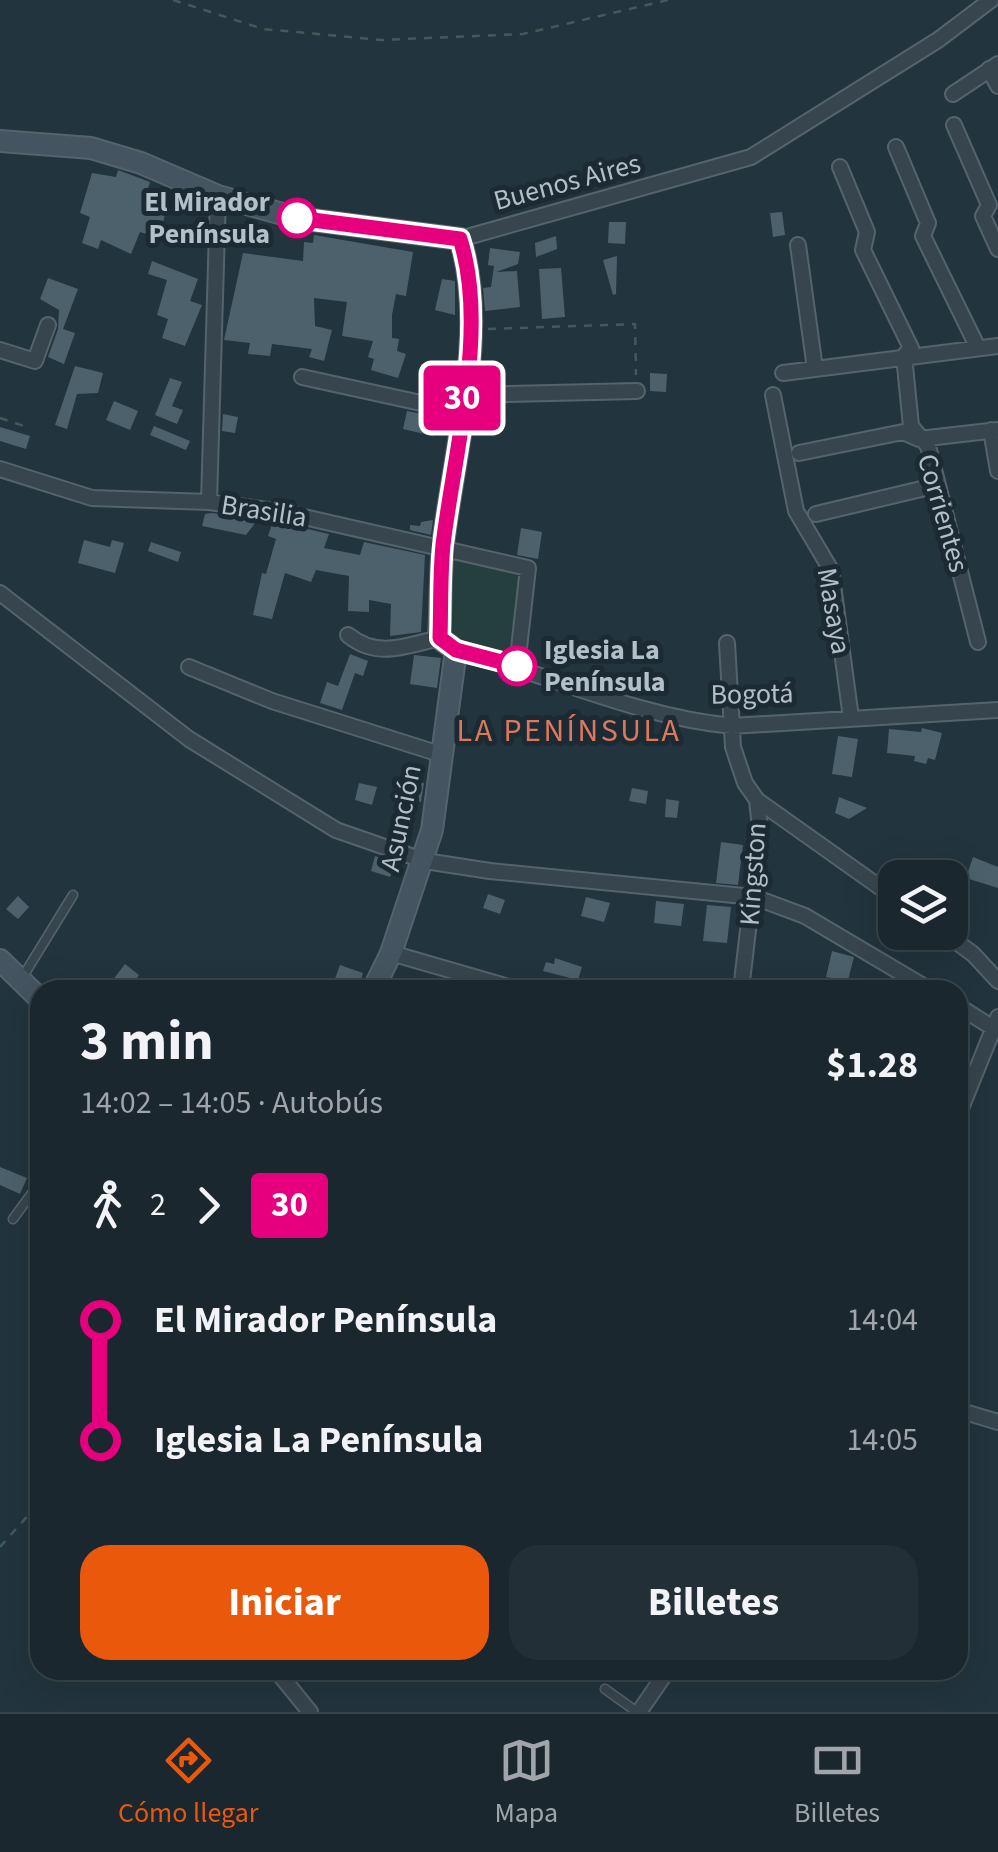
<!DOCTYPE html>
<html lang="es">
<meta charset="utf-8">
<style>
:root{--surface:#1a272e;--page:#232f36;--text:#f1f3f6;--muted:#9fa5aa;--line:#38444a;--accent:#ea580c}
body{margin:0;font-family:"Source Sans 3",sans-serif;background:var(--page);color:var(--text);height:100vh;display:flex;flex-direction:column;font-size:38px;white-space:nowrap}
*{box-sizing:border-box;margin:0}
p{font-size:32px;color:var(--muted)}
.icon{flex:none;width:55px;height:55px;fill:none;stroke:currentColor;stroke-width:2;stroke-linecap:round;stroke-linejoin:round}
.map{position:relative;flex:1;overflow:hidden}
.side{position:absolute;left:30px;top:980px;width:938px;height:700px;display:flex;flex-direction:column;background:var(--surface);border-radius:30px;box-shadow:0 10px 40px #0002,0 0 0 2px var(--line)}
.side>*{flex:none}
.badge{padding:0 20px;border-radius:8px;font-size:35px;line-height:65px}
.controls{position:absolute;left:878px;top:860px;display:grid;gap:20px}
.controls a{display:grid;place-items:center;width:90px;height:90px;border-radius:20px;background:var(--surface);box-shadow:0 10px 40px #0002,0 0 0 2px var(--line);font-size:50px}
.map>.badge{position:absolute;translate:-50% -50%;box-shadow:0 0 0 5px #fff}
.legs{display:flex;align-items:center;gap:15px;height:110px;padding:0 50px;font-size:32px}
.legs p{margin-inline-start:auto}
.head{display:flex;align-items:center;justify-content:space-between;height:170px;padding:0 50px}
h1{font-size:55px;font-weight:700;line-height:75px}
.primary-button{display:flex;gap:20px;margin-top:auto;padding:20px 50px}
.primary-button a{flex:1;height:115px;border-radius:30px;background:var(--accent);color:#fff;font-size:40px;font-weight:700;line-height:115px;text-align:center}
.primary-button a+a{background:var(--page);color:var(--text)}
ul{padding:0 50px;list-style:none}
li{display:flex;align-items:center;gap:35px;height:120px;font-size:38px}
li i{display:grid;place-items:center;width:15px;height:100%;margin:0 12px;background:currentColor}
li i::after{content:'';width:25px;height:25px;margin:-12px;border:8px solid;border-radius:50%;background:var(--surface)}
li p{margin-inline-start:auto}
li:first-child i{background:linear-gradient(#0000 50%,currentColor 0)}
li:last-child i{background:linear-gradient(currentColor 50%,#0000 0)}
.dock{display:flex;justify-content:space-around;align-items:center;height:140px;border-top:2px solid var(--line);background:var(--surface);font-size:28px;color:var(--muted)}
.dock a{display:grid;justify-items:center;gap:5px}
.dock .active{color:var(--accent)}
.map>svg:first-child{display:block}
</style>
<div class="map">
<svg width="998" height="1712" viewBox="0 0 998 1712">
<rect width="100%" height="100%" fill="#22343e"/>
<path fill="#243f3d" d="M449 556 524 572 508 654 443 632Z"/>
<path fill="#4d616c" d="M118 170 150 182 147 192 168 199 160 238 140 232 131 254 101 240 98 249 82 243 90 217 80 213 92 173 116 177Z
M782 212 785 235 773 237 770 213Z
M609 222H626L625 244 608 243Z
M314 235 413 252 406 296 396 294 392 315V338L399 339 397 351 406 354 398 378 371 370 374 359 368 357 373 341 342 336 347 302 314 298 315 326 332 330 324 361 309 357 312 349 272 344 270 356 248 354 250 343 224 340 243 253 303 261 304 242 313 243Z
M556 236 557 249 536 257 535 243Z
M490 248 520 252 518 264 496 272 517 271 520 307 485 311 483 288 491 287 494 266 488 265Z
M617 256 616 294 613 295 603 260Z
M152 261 198 279 190 301 202 305 185 346 162 338 168 319 157 315 167 280 148 274Z
M561 268 565 317 542 319 539 269Z
M48 278 78 289 63 329 75 333 64 364 48 357 58 329 59 310 40 299Z
M442 279 455 281V315L435 310Z
M75 366 103 373 98 393 77 394 67 429 55 425Z
M430 366 453 371 448 392 443 391 442 397 424 393Z
M650 373 667 374 666 392 650 391Z
M170 378 182 382 172 406 183 410 177 424 155 415Z
M114 401 138 411 130 430 106 420Z
M407 411 437 417 433 436 403 429Z
M223 414 238 417 235 433 222 431Z
M154 426 190 441 186 450 150 435Z
M0 427 30 436 26 449 0 441Z
M205 514 212 513 258 519 246 535 202 526Z
M433 520 431 535 410 530V525L420 526 421 522Z
M273 521 329 534 324 548 360 555 364 542 425 555 421 632 390 636 391 604 369 600V612L348 611 349 576 316 570 311 582 285 573 272 619 253 615 262 573 266 574 276 539 268 536Z
M521 528 542 532 538 559 517 555Z
M84 540 110 547 112 540 124 543 115 573 78 563Z
M151 542 181 552 178 562 148 551Z
M350 654 368 661 363 676 355 673 342 710 320 703 327 682 338 686Z
M414 655 441 658 437 688 410 684Z
M922 728 942 733 935 760 928 758 926 764 914 761 915 756 887 753 889 729 921 732Z
M838 736 858 739 852 777 832 774Z
M402 777 424 783 421 802 408 799 409 792 399 789Z
M359 783 377 787 372 805 355 800Z
M632 788 648 791 646 804 629 801Z
M839 797 867 808 849 819 835 813Z
M666 799 679 801 677 818 665 817Z
M721 842 743 845 738 885 716 883Z
M375 856 395 863 390 877 371 871Z
M973 857 998 867V888L966 878Z
M488 894 505 900 500 914 483 908Z
M18 896 29 907 18 919 6 909Z
M586 897 610 903 604 922 581 916Z
M656 901 684 904 681 926 654 923Z
M707 905 731 907 727 943 703 941Z
M832 951 854 957 846 988 830 984 831 978 826 977Z
M555 958 582 967 578 980 543 971 546 962 554 964Z
M125 964 139 975 129 990 112 981Z
M340 965 363 973 358 990H331Z
M0 1167 27 1178 20 1194 0 1185Z"/>
<g fill="none" stroke-linecap="round" stroke-linejoin="round">
<defs>
<path id="lane" d="M22 978 73 895
M13 1219 40 1182
M605 1689 637 1712"/>
<path id="street" d="M989 69 998 86
M953 94 998 64
M954 125 989 205 983 216 998 249
M896 147 928 223 923 236 978 348
M840 167 867 232 863 250 911 348 904 356 911 426 928 446 978 642
M460 239 751 157 938 40 991 0
M798 245 815 369
M0 350 35 361 48 325
M783 373 998 346
M302 377 462 412
M463 395 637 391
M773 395 796 511 831 570 851 718
M991 430 998 471
M799 453 903 432 919 439 998 430
M0 469 92 498 209 502 282 512 528 568 517 666
M209 502 218 196
M816 514 938 485
M0 593 189 739 336 830 425 861 490 871 754 897 805 916 930 990
M348 635C377 659 406 646 439 638
M727 643 733 747 745 783 757 800 760 828 741 990
M456 650C548 674 637 717 732 726L998 710
M189 667 272 701 443 755
M757 800 895 898
M943 932 973 954 998 981
M391 953 519 990
M958 1006 998 1031
M958 1116 998 1017
M958 1410 998 1422
M276 1670 310 1712
M639 1712 668 1670"/>
<path id="secondary" d="M0 141 91 148 141 163 218 196 297 218 460 239C489 328 454 452 443 545 440 576 441 607 439 638L456 650 432 830 391 953 373 990
M0 960 40 999"/>
</defs>
<use href="#lane" stroke="#55636c" stroke-width="11"/>
<use href="#street" stroke="#55636c" stroke-width="18"/>
<use href="#secondary" stroke="#55636c" stroke-width="24"/>
<path stroke="#425b59" stroke-width="2.5" stroke-dasharray="8 8" stroke-linecap="butt" d="M173 0 263 29 381 40 523 34 668 0
M488 329 635 324 636 375
M0 418 27 427
M0 1547 40 1502"/>
<use href="#lane" stroke="#37454e" stroke-width="8"/>
<use href="#street" stroke="#37454e" stroke-width="14"/>
<use href="#secondary" stroke="#445561" stroke-width="20"/>
</g>
<g fill="none" stroke-linecap="round" stroke-linejoin="round">
<defs>
<path id="line-1" d="M297 218 460 239C489 328 454 452 443 545 440 575 441 607 440 638L456 650 517 666"/>
</defs>
<use href="#line-1" stroke="#fff" stroke-width="22"/>
<use href="#line-1" stroke="#e6007e" stroke-width="15"/>
</g>
<g fill="#fff" stroke="#e6007e" stroke-width="5">
<circle cx="297" cy="218" r="18"/>
<circle cx="517" cy="666" r="18"/>
</g>
<g text-anchor="middle" dominant-baseline="central" stroke-width="10" stroke-linejoin="round" paint-order="stroke">
<g font-size="28" fill="#b2c0c9" stroke="#1c2a33">
<text transform="translate(567 182) rotate(-15)">Buenos Aires</text>
<text transform="translate(264 511) rotate(9)">Brasilia</text>
<text transform="translate(943 513) rotate(74)">Corrientes</text>
<text transform="translate(834 611) rotate(80)">Masaya</text>
<text transform="translate(752 694) rotate(-1)">Bogotá</text>
<text transform="translate(401 818) rotate(-78)">Asunción</text>
<text transform="translate(753 874) rotate(-86)">Kingston</text>
</g>
<g font-size="28" font-weight="bold" fill="#b2c0c9" stroke="#1c2a33" text-anchor="end">
<text x="270" y="202">El Mirador<tspan x="270" dy="32">Península</tspan></text>
<text x="544" y="650" text-anchor="start">Iglesia La<tspan x="544" dy="32">Península</tspan></text>
</g>
<g font-size="32" letter-spacing="2.5" fill="#da795d" stroke="#1c2a33">
<text x="569" y="731">LA PENÍNSULA</text>
</g>
</g>
</svg>
<div class="controls">
<a><svg class="icon" aria-label="layers" viewBox="0 0 24 24"><path d="M12 4l9 5-9 5-9-5zM3 14l9 5 9-5"/></svg></a>
</div>
<b class="badge" style="left:462px;top:398px;background:#e6007e;color:#fff">30</b>
<section class="side">
<div class="head"><div><h1>3 min</h1><p>14:02 – 14:05 · Autobús</p></div><b>$1.28</b></div>
<div class="legs"><svg class="icon" aria-label="walk" viewBox="0 0 24 24"><circle cx="13" cy="4" r="2"/><path d="M13 8l-2 6 4 7M11 14l-3 7M7 12l3-4h3l4 4"/></svg>2<svg class="icon" aria-label="forward" viewBox="0 0 24 24"><path d="M9 5l7 7-7 7"/></svg><b class="badge" style="background:#e6007e;color:#fff">30</b></div>
<ul>
<li><i style="color:#e6007e"></i><b>El Mirador Península</b><p>14:04</p></li>
<li><i style="color:#e6007e"></i><b>Iglesia La Península</b><p>14:05</p></li>
</ul>
<div class="primary-button"><a>Iniciar</a><a>Billetes</a></div>
</section>
</div>
<nav class="dock">
<a class="active"><svg class="icon" aria-label="directions" viewBox="0 0 24 24"><path d="M12 3l9 9-9 9-9-9zM9 14v-3h6M13 9l2 2-2 2"/></svg>Cómo llegar</a>
<a><svg class="icon" aria-label="map" viewBox="0 0 24 24"><path d="M3 6l6-2 6 2 6-2v14l-6 2-6-2-6 2zM9 4v14M15 6v14"/></svg>Mapa</a>
<a><svg class="icon" aria-label="tickets" viewBox="0 0 24 24"><path d="M3 7h18v10H3zM15 7v10"/></svg>Billetes</a>
</nav>
